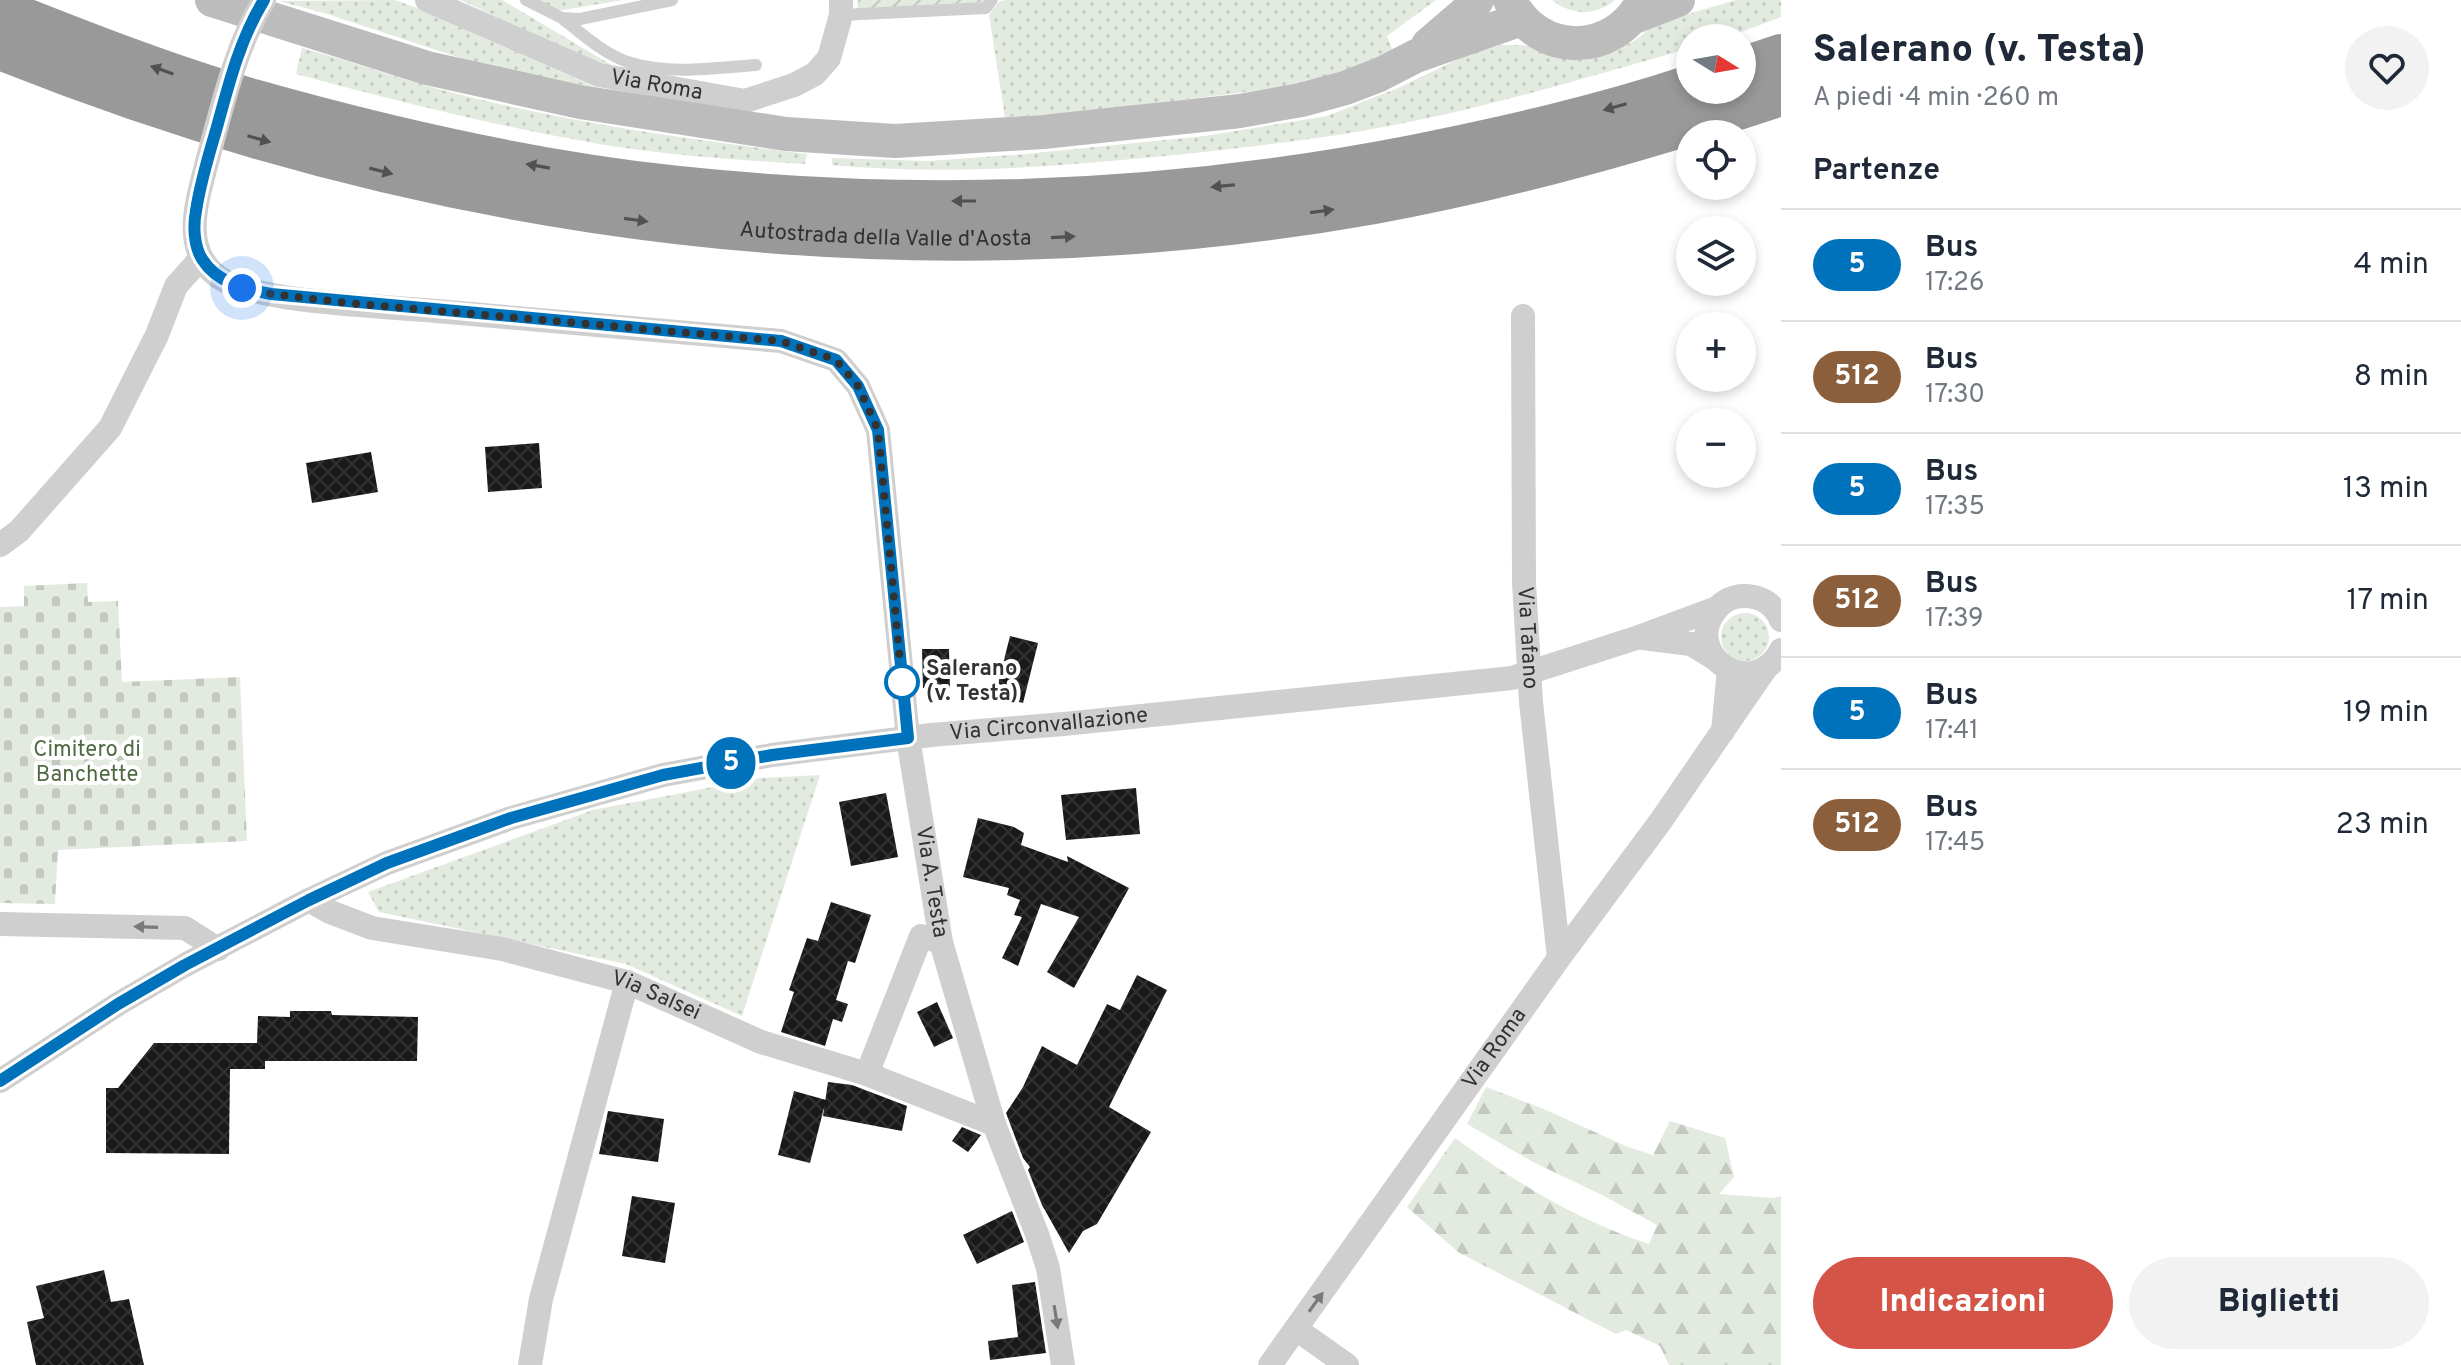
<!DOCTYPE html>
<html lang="it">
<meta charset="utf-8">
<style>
:root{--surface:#fff;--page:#f2f2f3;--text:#1f2937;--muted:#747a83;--line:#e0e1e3;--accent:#d55448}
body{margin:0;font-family:Overpass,sans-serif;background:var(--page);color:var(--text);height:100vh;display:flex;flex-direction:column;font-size:30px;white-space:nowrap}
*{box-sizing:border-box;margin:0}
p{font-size:26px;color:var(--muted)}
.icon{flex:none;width:44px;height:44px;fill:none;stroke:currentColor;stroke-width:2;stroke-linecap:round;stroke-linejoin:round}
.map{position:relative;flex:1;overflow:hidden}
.details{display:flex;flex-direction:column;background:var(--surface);width:680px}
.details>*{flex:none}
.badge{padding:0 16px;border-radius:26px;font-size:28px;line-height:52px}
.needle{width:52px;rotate:101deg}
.buttons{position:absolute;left:1676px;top:24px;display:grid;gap:16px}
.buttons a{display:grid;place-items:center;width:80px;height:80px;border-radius:50%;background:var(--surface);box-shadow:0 4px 12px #0003;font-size:40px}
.you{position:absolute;width:40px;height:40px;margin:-20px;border:6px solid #fff;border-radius:50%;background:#1a73e8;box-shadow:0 0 0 12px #1a73e833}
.map>.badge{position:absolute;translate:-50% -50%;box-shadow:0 0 0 4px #fff}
h2{padding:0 32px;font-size:30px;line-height:72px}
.round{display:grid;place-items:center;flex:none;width:84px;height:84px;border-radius:42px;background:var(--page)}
.summary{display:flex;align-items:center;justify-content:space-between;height:136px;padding:0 32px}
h1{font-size:38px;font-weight:800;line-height:60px}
.primary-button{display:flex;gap:16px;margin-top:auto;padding:16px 32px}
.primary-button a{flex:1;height:92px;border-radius:48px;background:var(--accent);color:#fff;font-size:32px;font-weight:800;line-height:92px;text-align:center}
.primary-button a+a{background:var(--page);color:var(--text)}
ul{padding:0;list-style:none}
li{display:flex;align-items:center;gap:24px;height:112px;padding:0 32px;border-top:2px solid var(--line)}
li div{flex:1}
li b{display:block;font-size:30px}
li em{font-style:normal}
li .badge{min-width:88px;font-weight:700;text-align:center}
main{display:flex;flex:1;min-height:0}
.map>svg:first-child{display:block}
</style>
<main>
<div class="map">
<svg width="1781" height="1365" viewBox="0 0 1781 1365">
<defs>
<pattern id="grass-dots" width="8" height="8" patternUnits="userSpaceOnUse" patternTransform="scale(2)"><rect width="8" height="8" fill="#e3eadf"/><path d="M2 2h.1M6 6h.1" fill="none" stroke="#c3c9c0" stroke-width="1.8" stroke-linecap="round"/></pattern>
<pattern id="forest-firs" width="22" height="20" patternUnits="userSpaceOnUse" patternTransform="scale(2)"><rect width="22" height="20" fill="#e3eadf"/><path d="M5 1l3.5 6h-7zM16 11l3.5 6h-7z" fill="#c3c9c0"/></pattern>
<pattern id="cemetery-stones" width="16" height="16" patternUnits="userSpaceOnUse" patternTransform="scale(2)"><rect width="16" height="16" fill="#e3eadf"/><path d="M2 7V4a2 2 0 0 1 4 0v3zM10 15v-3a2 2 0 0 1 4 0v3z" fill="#c3c9c0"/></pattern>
<pattern id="garden-furrows" width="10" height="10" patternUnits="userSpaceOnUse" patternTransform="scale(2)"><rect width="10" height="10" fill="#e3eadf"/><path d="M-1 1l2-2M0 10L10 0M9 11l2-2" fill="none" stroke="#c3c9c0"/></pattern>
<pattern id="building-cross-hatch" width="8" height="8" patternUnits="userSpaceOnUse" patternTransform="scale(2)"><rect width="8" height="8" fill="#191919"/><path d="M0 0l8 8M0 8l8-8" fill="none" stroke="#323232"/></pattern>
</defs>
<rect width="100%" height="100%" fill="#fff"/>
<path fill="url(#grass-dots)" d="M395 0 414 7 595 87 500 71 324 13 279 1Z
M461 0H502L615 67 592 63Z
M537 0H623L558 11Z
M1007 0H1436L1387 36 1394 54 1295 86 1082 112 1005 117 989 15 1000 1Z
M1552 0H1615C1596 16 1572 16 1552 0Z
M1736 0H1781V17L1725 38H1690V48C1582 79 1472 112 1362 131 1283 144 1202 153 1122 160 1025 169 928 174 832 165V158L929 161 1025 154 1205 136 1327 116 1398 88 1467 55 1500 45H1523L1577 56 1606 54 1634 41 1657 23Z
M302 48C353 62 403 80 454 93 570 123 688 139 807 154L805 164C736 160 667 155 599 144 495 126 397 101 296 74Z
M1721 637a24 24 0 1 1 48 0a24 24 0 1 1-48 0Z
M820 775 742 1016 626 964 379 912 368 892 593 810 760 778Z"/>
<path fill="url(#forest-firs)" d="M1486 1087 1546 1110 1628 1147 1653 1155 1670 1121 1725 1138 1734 1177 1719 1194 1774 1198 1781 1196V1365H1669L1660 1346 1626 1330 1616 1334 1458 1252 1407 1207 1455 1138C1515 1182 1578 1221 1649 1244L1657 1225 1602 1195 1533 1162 1467 1124Z"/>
<path fill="url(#cemetery-stones)" d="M87 583 88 602 118 601 122 682 240 677 247 841 58 850 55 904 0 903V607L24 606V586Z"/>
<path fill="url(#garden-furrows)" d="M858 0H985L984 2 857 11Z"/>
<path fill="url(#building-cross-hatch)" d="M539 443 542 488 488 492 485 447Z
M371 452 378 492 312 503 306 463Z
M1010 636 1038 643 1023 703 995 696Z
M922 649H949L950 688H923Z
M1136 788 1140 834 1066 840 1061 795Z
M886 793 898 857 851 866 839 802Z
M978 818 1014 827 1024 833 1021 845 1068 862 1067 856 1129 888 1074 988 1047 972 1079 917 1041 904 1018 966 1002 958 1022 917 1014 915 1020 900 1007 895 1009 888 963 877Z
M831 902 871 915 855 963 848 961 836 1000 848 1004 842 1022 833 1019 825 1046 781 1032 794 992 789 990 807 938 818 941Z
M1137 975 1167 990 1109 1107 1151 1132 1097 1224 1083 1231 1069 1253 1042 1205 1028 1170 1030 1167 1023 1158 1006 1113 1023 1087 1042 1046 1077 1065 1107 1004 1120 1010Z
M937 1002 953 1038 934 1047 917 1012Z
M290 1011H331L332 1015 418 1017 417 1061H265V1069H230L229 1154 106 1153V1088H118L154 1043H257L258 1016 290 1017Z
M828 1082 852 1085 907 1106 902 1131 823 1116Z
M794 1091 826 1100 810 1163 778 1155Z
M608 1111 664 1119 658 1162 599 1154Z
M962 1127 981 1135 968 1152 952 1141Z
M632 1196 675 1203 665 1263 622 1256Z
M1012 1211 1024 1242 977 1264 963 1235Z
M104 1270 111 1302 129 1299 144 1365H36L27 1322 44 1318 36 1286Z
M1035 1282 1046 1353 990 1360 988 1341 1018 1337 1012 1285Z"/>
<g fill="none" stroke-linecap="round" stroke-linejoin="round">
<path stroke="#cfcfcf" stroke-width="12" d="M526 0 562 18 580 19 672 0
M841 15 986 8 992 0
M562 18C583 35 605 55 631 63 672 75 714 68 756 65"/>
<g stroke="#cfcfcf" stroke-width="24">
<path id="s1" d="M427 0 599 75 745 101 794 85 815 74 829 58 841 15V0"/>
<path id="s2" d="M208 158C199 196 179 247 217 276 250 302 379 306 425 310 544 320 662 331 781 341L836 360 858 386 878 430 908 738 941 942 994 1124 1037 1234 1048 1268 1063 1365"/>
<path id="s3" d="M1523 316 1524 583 1531 702 1559 958"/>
<path d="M0 545 19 531 110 428 157 335 176 286 201 258"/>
<path d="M1781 620C1775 606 1763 597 1747 596 1734 595 1722 601 1715 611 1682 655 1753 703 1781 650"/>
<path d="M1643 638 1691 644 1714 658"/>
<path d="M1723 731 1729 670"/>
<path id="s4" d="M309 900 330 912 372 928 502 949 627 982 761 1042 867 1074 994 1124"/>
<path d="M0 924 185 928 218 949"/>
<path d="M867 1074 921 936 941 942"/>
<path id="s5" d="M0 1081 118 1004 185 965 309 900 387 863 511 818 663 775 772 755 931 735 1064 724 1512 678 1636 638 1717 608"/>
<path d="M1296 1329 1347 1365"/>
<path d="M530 1365 541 1299 627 982"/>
<path id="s6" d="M1270 1365 1559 958 1660 822 1766 668"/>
</g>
<path stroke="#bcbcbc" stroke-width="34" d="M212 0 427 68 580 102 786 134 895 141 1043 132 1240 111 1301 100 1345 88 1379 75 1416 56 1522 19
M1510 0C1538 58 1615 57 1643 0
M1632 18 1678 0
M1428 45 1471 8 1477 0"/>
<g stroke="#999" stroke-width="42">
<path d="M0 9C83 42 167 75 253 100 391 139 535 172 678 187 923 213 1171 203 1412 156 1506 137 1600 116 1690 86"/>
<path id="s7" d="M0 49C439 225 907 286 1374 203 1513 178 1648 139 1781 95"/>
<path d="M1742 68 1781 55"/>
</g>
<path stroke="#cfcfcf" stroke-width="24" d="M208 158C223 104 235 48 264 0"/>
</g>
<defs><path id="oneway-solid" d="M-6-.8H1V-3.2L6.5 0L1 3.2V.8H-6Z" transform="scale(2)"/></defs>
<g fill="#515151">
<use href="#oneway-solid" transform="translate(162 70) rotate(-161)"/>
<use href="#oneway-solid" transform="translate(1615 107) rotate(164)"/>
<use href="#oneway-solid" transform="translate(259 139) rotate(16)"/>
<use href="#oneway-solid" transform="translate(538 166) rotate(-170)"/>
<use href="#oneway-solid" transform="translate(381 171) rotate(14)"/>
<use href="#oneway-solid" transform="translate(1223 186) rotate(174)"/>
<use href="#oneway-solid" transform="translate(964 201) rotate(180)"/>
<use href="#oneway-solid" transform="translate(1322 211) rotate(-8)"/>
<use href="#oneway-solid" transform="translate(636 220) rotate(8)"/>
<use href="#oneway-solid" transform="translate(1063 237) rotate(-3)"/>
</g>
<g fill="#797979">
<use href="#oneway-solid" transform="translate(146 927) rotate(-178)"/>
<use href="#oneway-solid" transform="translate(1316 1302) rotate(-54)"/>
<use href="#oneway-solid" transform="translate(1056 1317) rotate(81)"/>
</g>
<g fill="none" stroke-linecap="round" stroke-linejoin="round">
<defs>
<path id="line" d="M0 1081 118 1004 185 965 309 900 387 863 511 818 663 775 772 755 908 738 878 430 858 386 836 360 781 341 271 294C245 289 217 283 202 259 194 246 193 226 196 211 200 183 209 154 217 127 229 83 240 39 264 0"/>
</defs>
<use href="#line" stroke="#fff" stroke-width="18"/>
<use href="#line" stroke="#0072bc" stroke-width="12"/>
<path stroke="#323232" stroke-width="8" stroke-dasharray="0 14.4" d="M242 288 271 294 348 303 781 341 836 360 858 386 878 430 902 682"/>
</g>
<circle fill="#fff" stroke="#0072bc" stroke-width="4" cx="902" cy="682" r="16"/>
<g text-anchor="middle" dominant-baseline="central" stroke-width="8" stroke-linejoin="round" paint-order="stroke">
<g font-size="22" fill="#323232" stroke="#fff">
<text stroke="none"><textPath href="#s1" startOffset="246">Via Roma</textPath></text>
<text stroke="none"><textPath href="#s7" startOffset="910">Autostrada della Valle d'Aosta</textPath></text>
<text stroke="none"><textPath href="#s3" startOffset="322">Via Tafano</textPath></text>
<text stroke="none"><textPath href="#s5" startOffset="1124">Via Circonvallazione</textPath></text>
<text stroke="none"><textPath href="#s2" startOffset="1292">Via A. Testa</textPath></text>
<text stroke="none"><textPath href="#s4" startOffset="362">Via Salsei</textPath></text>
<text stroke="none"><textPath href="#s6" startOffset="388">Via Roma</textPath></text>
</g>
<g font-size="22" font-weight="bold" fill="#323232" stroke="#fff" text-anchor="start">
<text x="926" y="669">Salerano<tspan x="926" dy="25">(v. Testa)</tspan></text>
</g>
<g font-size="22" fill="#4f6a43" stroke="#fff">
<text x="87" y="750">Cimitero di<tspan x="87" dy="25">Banchette</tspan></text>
</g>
</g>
</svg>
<div class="buttons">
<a><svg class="needle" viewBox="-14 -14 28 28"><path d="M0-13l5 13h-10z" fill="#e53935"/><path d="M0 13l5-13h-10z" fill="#747a83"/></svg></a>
<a><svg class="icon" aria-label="locate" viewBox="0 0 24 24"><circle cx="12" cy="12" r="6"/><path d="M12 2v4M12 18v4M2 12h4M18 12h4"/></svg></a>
<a><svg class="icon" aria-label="layers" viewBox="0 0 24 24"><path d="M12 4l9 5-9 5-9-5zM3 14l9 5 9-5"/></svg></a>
<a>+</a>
<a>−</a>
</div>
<div class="you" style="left:242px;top:288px"></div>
<b class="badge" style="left:731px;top:763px;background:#0072bc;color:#fff">5</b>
</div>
<section class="details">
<div class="summary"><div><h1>Salerano (v. Testa)</h1><p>A piedi · 4 min · 260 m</p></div><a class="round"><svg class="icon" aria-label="heart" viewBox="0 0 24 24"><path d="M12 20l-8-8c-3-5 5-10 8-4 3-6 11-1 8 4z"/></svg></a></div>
<h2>Partenze</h2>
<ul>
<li><span class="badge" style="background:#0072bc;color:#fff">5</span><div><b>Bus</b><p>17:26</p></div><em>4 min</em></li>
<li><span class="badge" style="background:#8b5e3c;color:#fff">512</span><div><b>Bus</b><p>17:30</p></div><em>8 min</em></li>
<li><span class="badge" style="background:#0072bc;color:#fff">5</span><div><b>Bus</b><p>17:35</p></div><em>13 min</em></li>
<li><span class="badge" style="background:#8b5e3c;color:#fff">512</span><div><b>Bus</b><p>17:39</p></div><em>17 min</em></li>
<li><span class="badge" style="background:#0072bc;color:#fff">5</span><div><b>Bus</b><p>17:41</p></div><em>19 min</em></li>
<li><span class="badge" style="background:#8b5e3c;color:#fff">512</span><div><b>Bus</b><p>17:45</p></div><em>23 min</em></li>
</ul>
<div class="primary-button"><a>Indicazioni</a><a>Biglietti</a></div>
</section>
</main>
